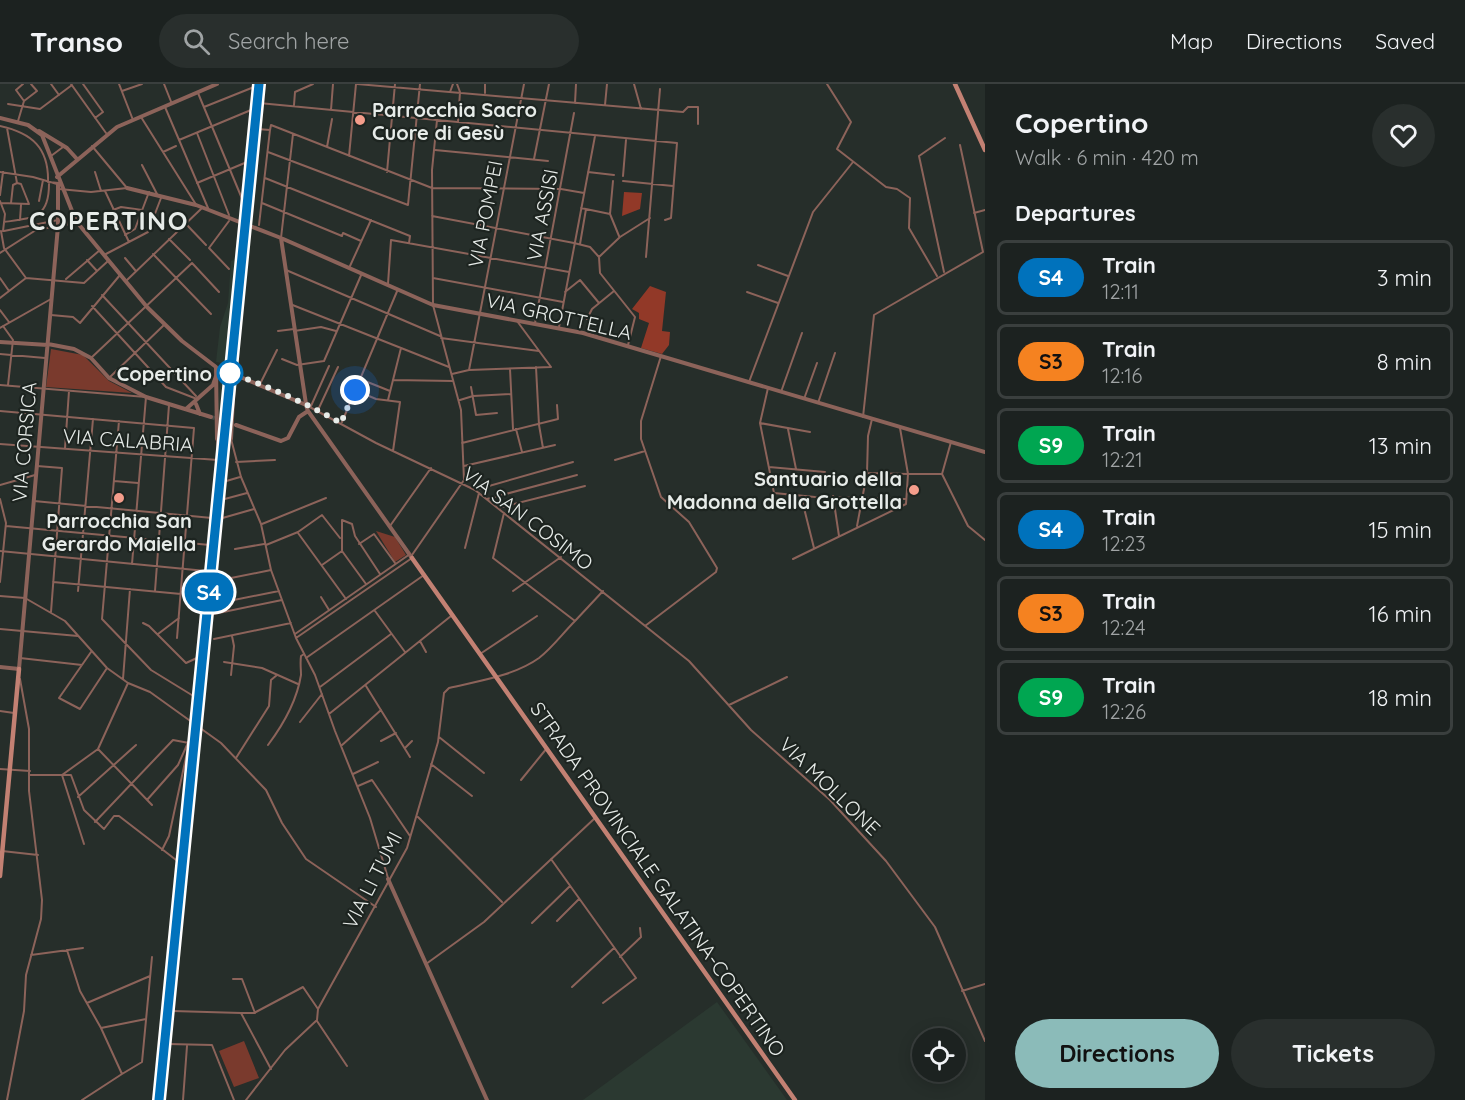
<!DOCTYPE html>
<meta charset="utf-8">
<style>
:root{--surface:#1c2220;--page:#292f2d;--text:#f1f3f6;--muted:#a0a4a5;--line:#3a3f3e;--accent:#8bbbb9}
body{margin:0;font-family:Quicksand,sans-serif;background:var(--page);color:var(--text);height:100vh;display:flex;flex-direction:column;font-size:22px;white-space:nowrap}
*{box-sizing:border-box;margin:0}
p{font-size:20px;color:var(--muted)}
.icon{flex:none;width:33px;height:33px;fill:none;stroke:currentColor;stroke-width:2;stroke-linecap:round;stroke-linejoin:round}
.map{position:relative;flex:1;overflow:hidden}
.details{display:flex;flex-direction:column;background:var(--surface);width:480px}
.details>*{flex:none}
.badge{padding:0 12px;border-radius:20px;font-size:21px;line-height:39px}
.buttons{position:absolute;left:912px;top:944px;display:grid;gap:12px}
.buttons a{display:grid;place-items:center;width:54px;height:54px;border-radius:50%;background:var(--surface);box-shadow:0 3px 15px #0003,0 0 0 2px var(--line);font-size:30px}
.you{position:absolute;width:30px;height:30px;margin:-15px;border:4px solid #fff;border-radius:50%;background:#1a73e8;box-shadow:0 0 0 9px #1a73e833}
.map>.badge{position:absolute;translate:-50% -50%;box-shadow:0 0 0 3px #fff}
h2{padding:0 30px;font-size:22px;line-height:54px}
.round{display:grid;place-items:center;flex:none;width:63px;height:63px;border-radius:32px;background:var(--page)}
.overview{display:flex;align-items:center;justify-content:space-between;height:102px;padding:0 30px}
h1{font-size:28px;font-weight:700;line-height:45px}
.primary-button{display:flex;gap:12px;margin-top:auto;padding:12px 30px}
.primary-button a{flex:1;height:69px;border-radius:36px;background:var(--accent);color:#111;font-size:24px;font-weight:700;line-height:69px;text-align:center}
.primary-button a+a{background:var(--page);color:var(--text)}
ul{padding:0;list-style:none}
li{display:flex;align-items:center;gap:18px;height:75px;margin:0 12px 9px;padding:0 18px;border:3px solid var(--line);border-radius:9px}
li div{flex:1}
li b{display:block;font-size:22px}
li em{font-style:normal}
li .badge{min-width:66px;font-weight:700;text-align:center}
header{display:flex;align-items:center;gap:36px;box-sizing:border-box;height:84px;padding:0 30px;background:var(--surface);border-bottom:2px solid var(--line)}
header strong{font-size:28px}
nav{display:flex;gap:33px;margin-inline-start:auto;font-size:21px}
.search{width:420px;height:54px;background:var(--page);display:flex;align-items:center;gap:15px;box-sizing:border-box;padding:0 21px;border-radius:33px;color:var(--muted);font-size:22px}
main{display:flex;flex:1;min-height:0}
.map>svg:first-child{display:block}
</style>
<header>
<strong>Transo</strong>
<div class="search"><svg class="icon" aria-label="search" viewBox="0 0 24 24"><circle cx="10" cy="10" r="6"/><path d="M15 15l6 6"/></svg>Search here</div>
<nav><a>Map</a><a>Directions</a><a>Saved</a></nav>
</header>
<main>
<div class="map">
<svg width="985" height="1016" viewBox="0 0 985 1016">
<rect width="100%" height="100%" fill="#262e2a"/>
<path fill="#2b3931" d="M244 136 246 148 239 219 241 224 234 270 230 336 217 332 222 279 216 278 220 243 228 219 231 177 238 174Z
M717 918 787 1016H583Z"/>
<path fill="#7a3a2d" d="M51 265 83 271 109 297 132 309 46 303Z
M376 447 395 453 406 471 395 478Z
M244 957 259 994 234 1003 219 967Z"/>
<path fill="#923928" d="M624 108 642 109 640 125 622 132Z
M650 202 666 208 662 247 670 248 669 261 662 270 641 264 649 239 639 235V229L632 225Z"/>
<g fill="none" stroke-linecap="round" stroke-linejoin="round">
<path stroke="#434a47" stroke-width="4" stroke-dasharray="4 2" stroke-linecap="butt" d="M211 333 233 340"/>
<path stroke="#8c635a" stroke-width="2" d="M23 0 16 6 24 17 37 7 31 0
M51 0 59 11
M71 0 106 49
M83 0 103 28 95 34
M119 0 133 36
M164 0 172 20
M261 0 257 45 270 46 271 41 432 104 561 105 584 109
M357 0 683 28 688 23H698V40
M457 0 460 8 458 38
M485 0V9
M634 0 641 25
M827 0 851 38 837 65 886 103 897 105 910 114 909 144 937 192
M122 7 142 0
M450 8 453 0
M198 9 243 117
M259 19 677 59 671 134 665 136
M575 19 576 0
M8 20 40 25 72 1
M294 21 295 8 313 0
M605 21 607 0
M165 23 208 124
M204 23 254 3
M331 26 333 0
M141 33 195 119
M18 37 24 17
M0 42C32 49 49 64 48 98
M197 49 229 131
M179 56 251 26
M92 62 127 104
M327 63 332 35
M435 66 548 77
M163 68 176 62
M268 68 408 121 420 0
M51 72 63 63
M349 72 356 0
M534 75 549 0
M142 81 157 110
M0 88 33 93 57 100
M95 88 101 107
M387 88 395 0
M588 88 614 91
M623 92 626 56
M265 94 410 152 409 159
M613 97 610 130 619 152
M623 97 673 102
M48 98 59 99
M197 99 247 78 255 0
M59 105 91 108 127 104
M105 107 129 158
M0 111 3 88
M0 117 5 130 3 147
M39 117 43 96
M1 119 29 120 21 100 17 99 7 44
M11 119 13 101 17 99
M262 119 342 152 343 149 361 157
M581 124 610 130
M113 126 121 123 142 126
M974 129 985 126
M432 132 574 159 590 163 599 173
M20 136 21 121
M229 137 209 164 229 185
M4 138C34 134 49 134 49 100
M186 140 206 161
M259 141 270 46
M1 147 4 164 26 194 84 199 108 177
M4 147 58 136
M125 151 135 145 149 108
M281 154 293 50
M169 155 190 176
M580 160 586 125
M0 169 36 146 58 142
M153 170 211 230
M104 171 148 148 161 114
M646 173 660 5
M125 174 135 186
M87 176 97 187
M758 181 788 192
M350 182 371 136
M286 186 440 252
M944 188 919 72 945 54
M0 194 9 207
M433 194 563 218
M66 195 100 166
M126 197 202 124
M388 200 391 156 569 188
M565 208 580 196 599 219
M747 208 778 219
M102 211 196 312
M0 214 26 194
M290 220 449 283
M92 222 166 303 197 315
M0 226 9 238
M51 231 73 233 80 239 120 191
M587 235 592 225 614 207
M517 237 551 283
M535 239 574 29
M3 242 13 256 8 301
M559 243 595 52
M0 244 51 215
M278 247 294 245
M294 247 321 243 336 247
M441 254 539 267
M628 261 635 233 600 189 599 173 620 153 650 134
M0 270 45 274
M91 274 192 179 219 208
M282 275 297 281 324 277 362 189
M536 283 539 341 543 364
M510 285 513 345
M469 286 524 0
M452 290 469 286 551 283
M109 294 165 240
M360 295 390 307
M393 296 453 297
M749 298 813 128 853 78
M260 300 277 266
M0 301 146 313 132 480
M471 303 476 331 497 329
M768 304 760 339 774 409 815 413 906 415
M355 306 376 315 400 318 393 367
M781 308 802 249
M804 315 817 279
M388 316 401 264
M460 316 473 312 511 310
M818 319 835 269
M306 321 376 359 475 406 689 577 751 646 830 716 886 777 935 843 985 957
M311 322 329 282
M318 326 338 283
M0 327 194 344 177 554
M863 333 874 231 983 168 960 61
M119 337 102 535 151 586 195 613
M342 338 398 205
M760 339 810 348
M516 345 522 368
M788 345 796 385
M231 355 241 393 261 440 271 486 296 554 315 591 335 647 370 734 388 794
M951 358 942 390 968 442 985 456
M462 359 558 335 557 321
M0 360 218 376
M65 364 69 307
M615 376 645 367
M236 378 275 376
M37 382 62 384 51 528
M464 382 555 361
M769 383 825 388
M867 389 908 390 900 344
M114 397 138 399
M223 398 240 393
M0 401 35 391
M475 406 573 378
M801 412 814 464
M833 412 839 452
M0 415 6 439 0 498
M487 415 577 391
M221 416 247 409
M34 417 212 434
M498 424 585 402
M219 435 254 425
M262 440 326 414
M6 442 210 461
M390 442 431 384
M857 442 867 389 868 352 872 335
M298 449 346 515
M359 460 374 450 395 479
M266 461 298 448 322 431 340 454
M465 464 479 409
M235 465 264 460
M0 467 206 487
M412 471 464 396 461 326 433 221 432 86 437 36
M793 475 906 420 908 390H942
M322 481 342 467
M221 496 271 486
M53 498 181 510
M366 500 342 467V436L352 440 355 452 380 490
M78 507 93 335
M155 507 169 321
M513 507 561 473
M0 512 25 514 65 537 107 584 128 599 150 608 221 659 266 706 282 739 306 775 376 823
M321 513 329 526
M214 520 279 507
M375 527 405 568
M209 531 282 516
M575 537 603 507
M143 539 149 542 186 579 199 573
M645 542 716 488 717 484 689 438 661 413 641 355V337L661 272
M0 545 78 552
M158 550 179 534
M295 550 410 470
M296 554 412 474
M214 555 291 539
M420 557 426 568
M91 568 59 614 80 625 107 584
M480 570 537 532
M20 574 82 581
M306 574 424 491
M224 578 262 584 298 600
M231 591 234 562 232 552
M123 595 130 505
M366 602 410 673
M320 603 391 550
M729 621 787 593
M0 627 14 629
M329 630 451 532
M300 638 322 610
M439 653 484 689
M381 657 396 649
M268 661C283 641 297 616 301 591 301 585 300 579 301 572L304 570
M341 662 381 626
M405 664 412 657
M98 665 152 721
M236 674 269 622 271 596 277 591
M431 680 472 712
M0 685 30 687
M353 690 378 678
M30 691H71L84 726 104 745 114 732H119L180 779
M521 696 547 664
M358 702 372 696 410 752
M78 713 136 661
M147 716 178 681 191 652 218 376 217 355
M418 733 502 818
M95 738 173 656 189 659
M84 760 62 691 98 665 128 599
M162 766 169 752 188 664
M2 767 38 771
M551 775 636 894 603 919
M557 837 579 815
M532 839 570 802
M67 866 80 907 101 944 122 990 82 1016
M31 871 83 864
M620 873 641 853 640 844
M426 880 484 838 595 734
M233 895H242L255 929
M572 903 614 864
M962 907 985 900
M87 919 150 892
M173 927 241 929 271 985
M241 929H254L303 903 318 925
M317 937 347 982
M101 944 146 935
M168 960 212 961 234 1016
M122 990 142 978 152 873
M7 1016 24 927 26 891 41 835 42 816 29 707V645L20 595
M183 1016 187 962
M246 1016 285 966 317 936 318 925 407 764 438 658 444 609 449 604C478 597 514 592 539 574 552 564 563 549 575 537L493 474 504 429"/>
<path stroke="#8c635a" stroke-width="4" d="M0 34 28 41 42 51 76 137 147 223 182 257 216 283 217 355H231L234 294 238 292 306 321 308 327 412 474
M39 47 67 64 77 75
M57 93 117 43 217 0
M127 104 196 121 281 154 433 221 583 249 985 368
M58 142 76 137
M281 154 306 320
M0 258 48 261
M48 260 74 265 91 274 109 294 146 313 211 333
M196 320 200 330
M186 325 213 301 217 289
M236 341 281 357 288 354 299 333 308 327
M0 583 19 585 58 142V100
M388 795 487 1016"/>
<path stroke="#c38173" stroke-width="4.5" d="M955 0 985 66
M412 474 795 1016
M0 792 19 585"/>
<path stroke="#979e9a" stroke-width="1.5" stroke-dasharray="9 4.5" stroke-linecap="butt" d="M159 1016 259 0"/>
</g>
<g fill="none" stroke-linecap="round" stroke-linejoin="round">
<defs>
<path id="line" d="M159 1016 259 0"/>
</defs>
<use href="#line" stroke="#fff" stroke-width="14"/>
<use href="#line" stroke="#0072bc" stroke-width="9"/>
<path stroke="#e7ece9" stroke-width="6" stroke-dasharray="0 10.8" d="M230 289 234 294 238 292C273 304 309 321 341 339L355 306"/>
</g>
<g fill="#f49d8b" stroke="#1d2420" stroke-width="2">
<circle cx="360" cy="36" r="6"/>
<circle cx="914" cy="406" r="6"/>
<circle cx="119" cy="414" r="6"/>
</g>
<circle fill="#fff" stroke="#0072bc" stroke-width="3" cx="230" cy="289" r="12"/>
<g text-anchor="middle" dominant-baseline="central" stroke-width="4.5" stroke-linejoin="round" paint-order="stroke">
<g font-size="20" font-weight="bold" fill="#e7ece9" stroke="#1d2420" text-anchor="start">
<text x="372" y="25">Parrocchia Sacro<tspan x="372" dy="23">Cuore di Gesù</tspan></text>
<text x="902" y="394" text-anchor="end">Santuario della<tspan x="902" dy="23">Madonna della Grottella</tspan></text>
<text x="119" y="436" text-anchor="middle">Parrocchia San<tspan x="119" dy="23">Gerardo Maiella</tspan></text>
</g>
<g font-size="20" fill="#e7ece9" stroke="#1d2420">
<text transform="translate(485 130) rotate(-79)">VIA POMPEI</text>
<text transform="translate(542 131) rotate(-79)">VIA ASSISI</text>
<text transform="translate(559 232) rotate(13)">VIA GROTTELLA</text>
<text transform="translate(128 356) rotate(4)">VIA CALABRIA</text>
<text transform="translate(24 358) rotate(-85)">VIA CORSICA</text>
<text transform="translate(528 434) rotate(37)">VIA SAN COSIMO</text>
<text transform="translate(830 702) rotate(44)">VIA MOLLONE</text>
<text transform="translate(658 795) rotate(55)">STRADA PROVINCIALE GALATINA-COPERTINO</text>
<text transform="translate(372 796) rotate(-63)">VIA LI TUMI</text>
</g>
<g font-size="20" font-weight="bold" fill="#e7ece9" stroke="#1d2420" text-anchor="end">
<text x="212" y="289">Copertino</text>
</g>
<g font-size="26" font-weight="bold" letter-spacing="1.5" fill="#e7ece9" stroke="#1d2420">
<text x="109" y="136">COPERTINO</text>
</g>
</g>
</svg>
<div class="buttons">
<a><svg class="icon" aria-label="locate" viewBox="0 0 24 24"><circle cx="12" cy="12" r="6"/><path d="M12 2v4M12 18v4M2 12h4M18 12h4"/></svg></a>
</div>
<div class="you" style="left:355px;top:306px"></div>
<b class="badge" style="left:209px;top:508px;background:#0072bc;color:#fff">S4</b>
</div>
<section class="details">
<div class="overview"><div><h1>Copertino</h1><p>Walk · 6 min · 420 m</p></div><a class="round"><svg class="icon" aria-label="heart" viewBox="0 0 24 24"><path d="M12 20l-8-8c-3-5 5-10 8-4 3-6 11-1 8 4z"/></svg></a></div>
<h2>Departures</h2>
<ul>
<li><span class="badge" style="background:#0072bc;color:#fff">S4</span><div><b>Train</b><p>12:11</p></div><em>3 min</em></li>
<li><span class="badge" style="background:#f58220;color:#111">S3</span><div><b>Train</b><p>12:16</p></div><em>8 min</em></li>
<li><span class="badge" style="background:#00a651;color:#fff">S9</span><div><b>Train</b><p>12:21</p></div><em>13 min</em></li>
<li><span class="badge" style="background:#0072bc;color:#fff">S4</span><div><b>Train</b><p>12:23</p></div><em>15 min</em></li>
<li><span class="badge" style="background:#f58220;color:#111">S3</span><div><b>Train</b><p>12:24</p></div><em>16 min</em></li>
<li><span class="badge" style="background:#00a651;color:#fff">S9</span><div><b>Train</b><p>12:26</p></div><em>18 min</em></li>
</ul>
<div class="primary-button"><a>Directions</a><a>Tickets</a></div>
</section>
</main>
